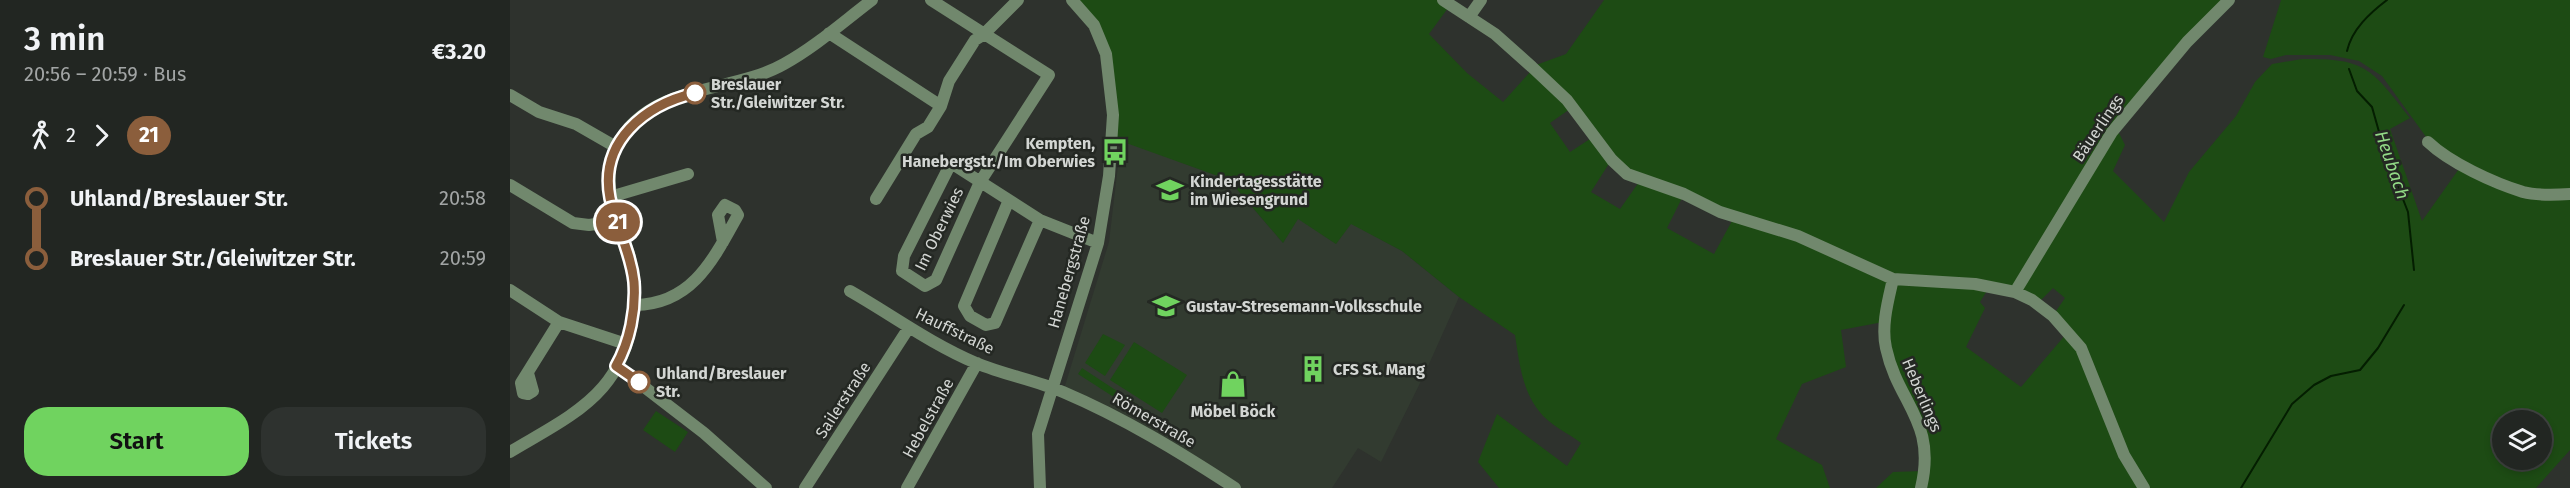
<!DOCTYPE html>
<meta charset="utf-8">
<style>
:root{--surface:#222622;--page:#2e322f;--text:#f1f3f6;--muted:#a2a5a5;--line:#3f4340;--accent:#70d35f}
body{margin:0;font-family:"Fira Sans",sans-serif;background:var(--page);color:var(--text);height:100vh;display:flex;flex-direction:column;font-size:22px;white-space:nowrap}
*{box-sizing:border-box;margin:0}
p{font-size:20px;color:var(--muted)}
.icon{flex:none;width:33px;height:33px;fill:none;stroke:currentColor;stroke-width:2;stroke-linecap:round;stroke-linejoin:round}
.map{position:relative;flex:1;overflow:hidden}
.drawer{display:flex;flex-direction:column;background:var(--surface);width:510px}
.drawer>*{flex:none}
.badge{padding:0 12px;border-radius:20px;font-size:21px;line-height:39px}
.tools{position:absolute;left:1982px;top:410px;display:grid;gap:12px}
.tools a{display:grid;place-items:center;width:60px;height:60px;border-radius:50%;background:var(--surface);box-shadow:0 3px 9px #0003,0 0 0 2px var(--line);font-size:30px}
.map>.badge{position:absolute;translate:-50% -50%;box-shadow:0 0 0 3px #fff}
.legs{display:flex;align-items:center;gap:9px;height:66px;padding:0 24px;font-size:20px}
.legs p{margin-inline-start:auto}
.head{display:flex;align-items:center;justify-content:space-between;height:102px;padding:0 24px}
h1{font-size:33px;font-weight:600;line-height:45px}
.action{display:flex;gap:12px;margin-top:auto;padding:12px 24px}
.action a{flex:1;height:69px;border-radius:24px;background:var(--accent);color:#111;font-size:24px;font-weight:600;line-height:69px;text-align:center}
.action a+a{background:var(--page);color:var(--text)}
ul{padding:0 24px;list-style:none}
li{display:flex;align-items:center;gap:21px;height:60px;font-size:22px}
li i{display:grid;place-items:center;width:9px;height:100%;margin:0 8px;background:currentColor}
li i::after{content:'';width:15px;height:15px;margin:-8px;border:4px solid;border-radius:50%;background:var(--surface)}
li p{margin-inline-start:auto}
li:first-child i{background:linear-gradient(#0000 50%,currentColor 0)}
li:last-child i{background:linear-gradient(currentColor 50%,#0000 0)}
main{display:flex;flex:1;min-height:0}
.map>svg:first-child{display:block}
</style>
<main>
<section class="drawer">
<div class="head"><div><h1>3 min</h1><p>20:56 – 20:59 · Bus</p></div><b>€3.20</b></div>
<div class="legs"><svg class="icon" aria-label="walk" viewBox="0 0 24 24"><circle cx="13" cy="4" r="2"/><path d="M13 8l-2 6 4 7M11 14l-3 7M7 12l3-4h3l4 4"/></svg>2<svg class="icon" aria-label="forward" viewBox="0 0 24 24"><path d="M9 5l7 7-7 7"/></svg><b class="badge" style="background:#8b5e3c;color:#fff">21</b></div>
<ul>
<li><i style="color:#8b5e3c"></i><b>Uhland/Breslauer Str.</b><p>20:58</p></li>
<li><i style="color:#8b5e3c"></i><b>Breslauer Str./Gleiwitzer Str.</b><p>20:59</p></li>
</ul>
<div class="action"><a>Start</a><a>Tickets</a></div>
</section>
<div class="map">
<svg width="2060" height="488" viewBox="0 0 2060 488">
<rect width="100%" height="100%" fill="#2e322d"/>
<path fill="#323b30" d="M611 140 719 180 773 243 788 218 826 244 841 223 892 251 949 297 915 373 871 462 848 448 822 488H729L554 389 599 242Z"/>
<path fill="#1d4b14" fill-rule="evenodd" d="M567 0H929L938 8 919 34 957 73 993 102 1022 70 1060 109 1040 123 1060 152 1083 137 1100 162 1081 192 1110 209 1129 182 1173 196 1157 228 1204 254 1223 219 1287 238 1380 281 1373 322 1331 330 1336 367 1292 384 1266 439 1312 465 1320 488H989L968 462 987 414 1057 466 1071 443C1058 433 1038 424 1029 411 1012 390 1009 361 1005 335L949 297 892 251 841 224 826 244 788 219 773 243 719 180 605 139 600 51Z
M1094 0H1715L1630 92 1504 289 1385 277 1118 171 1026 65 1056 54Z
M1771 0H2060V191H2023L1970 171 1919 141 1872 76 1849 61 1820 55H1776L1761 59 1753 57Z
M1792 59C1856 58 1862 69 1900 118L1880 129 1912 221 1951 166 2009 193 2060 195V450L2026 488H1637L1626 472 1597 400 1544 314 1555 298 1543 288 1529 302 1509 291 1607 129 1615 145 1603 171 1654 222 1679 172 1726 116 1745 82 1762 64ZM1992 420H2031V459H1992Z
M1385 282 1478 289 1470 302 1475 308 1456 347 1511 387 1557 333 1569 349 1631 488H1414L1418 471 1377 347Z
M593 334 615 345 595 376 575 363Z
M624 342 677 375 652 413 600 380Z
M572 368 645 416 641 421 568 374Z
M146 411 178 432 165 452 133 430Z
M1413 471 1409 488H1366L1383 472Z"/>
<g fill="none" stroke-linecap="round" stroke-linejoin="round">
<path stroke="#041e01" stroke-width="2" d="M1837 51C1842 29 1860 13 1877 0
M1839 69 1847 91 1862 107 1875 153 1898 212 1904 270
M1731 488 1782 404 1804 385 1821 376 1850 370 1868 348 1894 305"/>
<path stroke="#71886d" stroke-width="12" d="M421 0 539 75 470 182 426 280 415 286 392 271 394 256 441 163 530 220 588 243
M933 0 985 34 1022 67 1057 100 1102 160 1117 174 1174 194 1210 212 1288 236 1383 279 1465 284 1505 292 1522 300 1543 316 1571 348 1614 455 1634 488
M959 17 971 0
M319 33 431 106
M0 95 29 112 66 124 106 147
M1918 142C1940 163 1984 183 2013 192 2028 196 2045 195 2060 194
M0 185 63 223 79 225 107 221
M100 197 178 174
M366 199 406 134 418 127 431 106 439 81 465 40 473 35 508 0
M499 200 454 306 460 316 476 325 485 323 530 220
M1383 279C1378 301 1371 326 1376 348 1388 404 1427 421 1411 488
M0 290 49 322 116 344
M340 291C382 315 421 344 466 363 495 375 525 380 553 392 614 418 670 452 725 488
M1505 292 1602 132 1677 42 1719 0
M125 305C182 304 203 260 228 215L225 210 215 205 208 215 213 242
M107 366 194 433 256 488
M18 373 23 391 18 394 13 393 11 383 49 322
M0 452C31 433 69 415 93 387 123 352 131 298 119 254 106 213 85 173 114 134 150 84 225 92 274 64 305 47 333 22 362 0
M295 488 398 329
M397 488 467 363
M530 488 528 434 588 243 599 176 603 115 596 54 584 25 562 0"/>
</g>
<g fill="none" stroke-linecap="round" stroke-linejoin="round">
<defs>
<path id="line-1" d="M129 382 106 366C120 341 126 310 124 282 121 252 106 227 100 198 89 141 135 105 185 93"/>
</defs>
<use href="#line-1" stroke="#fff" stroke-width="14"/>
<use href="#line-1" stroke="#8b5e3c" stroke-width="9"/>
</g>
<defs>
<symbol id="bus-bare" viewBox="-9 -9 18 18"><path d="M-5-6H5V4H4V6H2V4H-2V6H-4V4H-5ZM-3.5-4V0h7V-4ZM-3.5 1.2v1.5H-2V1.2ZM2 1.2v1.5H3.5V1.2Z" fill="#70d35f" stroke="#242823" stroke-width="2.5" paint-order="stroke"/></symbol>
<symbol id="school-bare" viewBox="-9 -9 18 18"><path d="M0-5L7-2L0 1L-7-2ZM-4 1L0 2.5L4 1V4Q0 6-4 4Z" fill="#70d35f" stroke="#242823" stroke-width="2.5" paint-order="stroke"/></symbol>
<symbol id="building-bare" viewBox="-9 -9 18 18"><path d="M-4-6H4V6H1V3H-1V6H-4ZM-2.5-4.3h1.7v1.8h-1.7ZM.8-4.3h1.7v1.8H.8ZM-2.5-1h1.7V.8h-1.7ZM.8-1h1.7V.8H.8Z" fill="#70d35f" stroke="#242823" stroke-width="2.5" paint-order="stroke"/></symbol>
<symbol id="shop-bare" viewBox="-9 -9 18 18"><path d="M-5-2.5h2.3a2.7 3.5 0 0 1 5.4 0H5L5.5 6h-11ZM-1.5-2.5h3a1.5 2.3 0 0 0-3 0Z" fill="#70d35f" stroke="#242823" stroke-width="2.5" paint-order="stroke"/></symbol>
</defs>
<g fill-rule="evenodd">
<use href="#bus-bare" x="586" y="133" width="38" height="38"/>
<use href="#school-bare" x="641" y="171" width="38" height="38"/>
<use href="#school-bare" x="637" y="287" width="38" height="38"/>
<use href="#building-bare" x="784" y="350" width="38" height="38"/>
<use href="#shop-bare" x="704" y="365" width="38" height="38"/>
</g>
<g fill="#fff" stroke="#8b5e3c" stroke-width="3">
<circle cx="185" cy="93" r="10"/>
<circle cx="129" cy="382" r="10"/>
</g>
<g text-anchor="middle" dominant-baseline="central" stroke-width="5" stroke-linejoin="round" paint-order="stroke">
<g font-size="16" font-weight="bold" fill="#d3d6d3" stroke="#242823" text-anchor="start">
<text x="201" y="84">Breslauer<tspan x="201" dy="18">Str./Gleiwitzer Str.</tspan></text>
<text x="146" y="373">Uhland/Breslauer<tspan x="146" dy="18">Str.</tspan></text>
</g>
<g font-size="16" fill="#d3d6d3" stroke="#242823">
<text transform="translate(1588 128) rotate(-56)">Bäuerlings</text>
<text transform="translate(429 229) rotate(-64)">Im Oberwies</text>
<text transform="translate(559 272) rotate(-74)">Hanebergstraße</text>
<text transform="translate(445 331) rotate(26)">Hauffstraße</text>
<text transform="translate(1412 395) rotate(67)">Heberlings</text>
<text transform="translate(333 400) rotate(-57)">Sailerstraße</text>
<text transform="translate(418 418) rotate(-61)">Hebelstraße</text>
<text transform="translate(644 420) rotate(30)">Römerstraße</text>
</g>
<g font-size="16" font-weight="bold" fill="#d3d6d3" stroke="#242823" text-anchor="start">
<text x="585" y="143" text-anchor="end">Kempten,<tspan x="585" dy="18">Hanebergstr./Im Oberwies</tspan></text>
<text x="680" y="181">Kindertagesstätte<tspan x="680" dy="18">im Wiesengrund</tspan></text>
<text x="676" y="306">Gustav-Stresemann-Volksschule</text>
<text x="823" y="369">CFS St. Mang</text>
<text x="723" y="411" text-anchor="middle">Möbel Böck</text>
</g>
<g font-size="18" font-style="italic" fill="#92da86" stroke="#242823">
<text transform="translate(1882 165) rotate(71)">Heubach</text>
</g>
</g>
</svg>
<div class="tools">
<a><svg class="icon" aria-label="layers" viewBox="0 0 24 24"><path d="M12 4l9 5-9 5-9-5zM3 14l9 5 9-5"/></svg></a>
</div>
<b class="badge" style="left:108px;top:222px;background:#8b5e3c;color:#fff">21</b>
</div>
</main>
